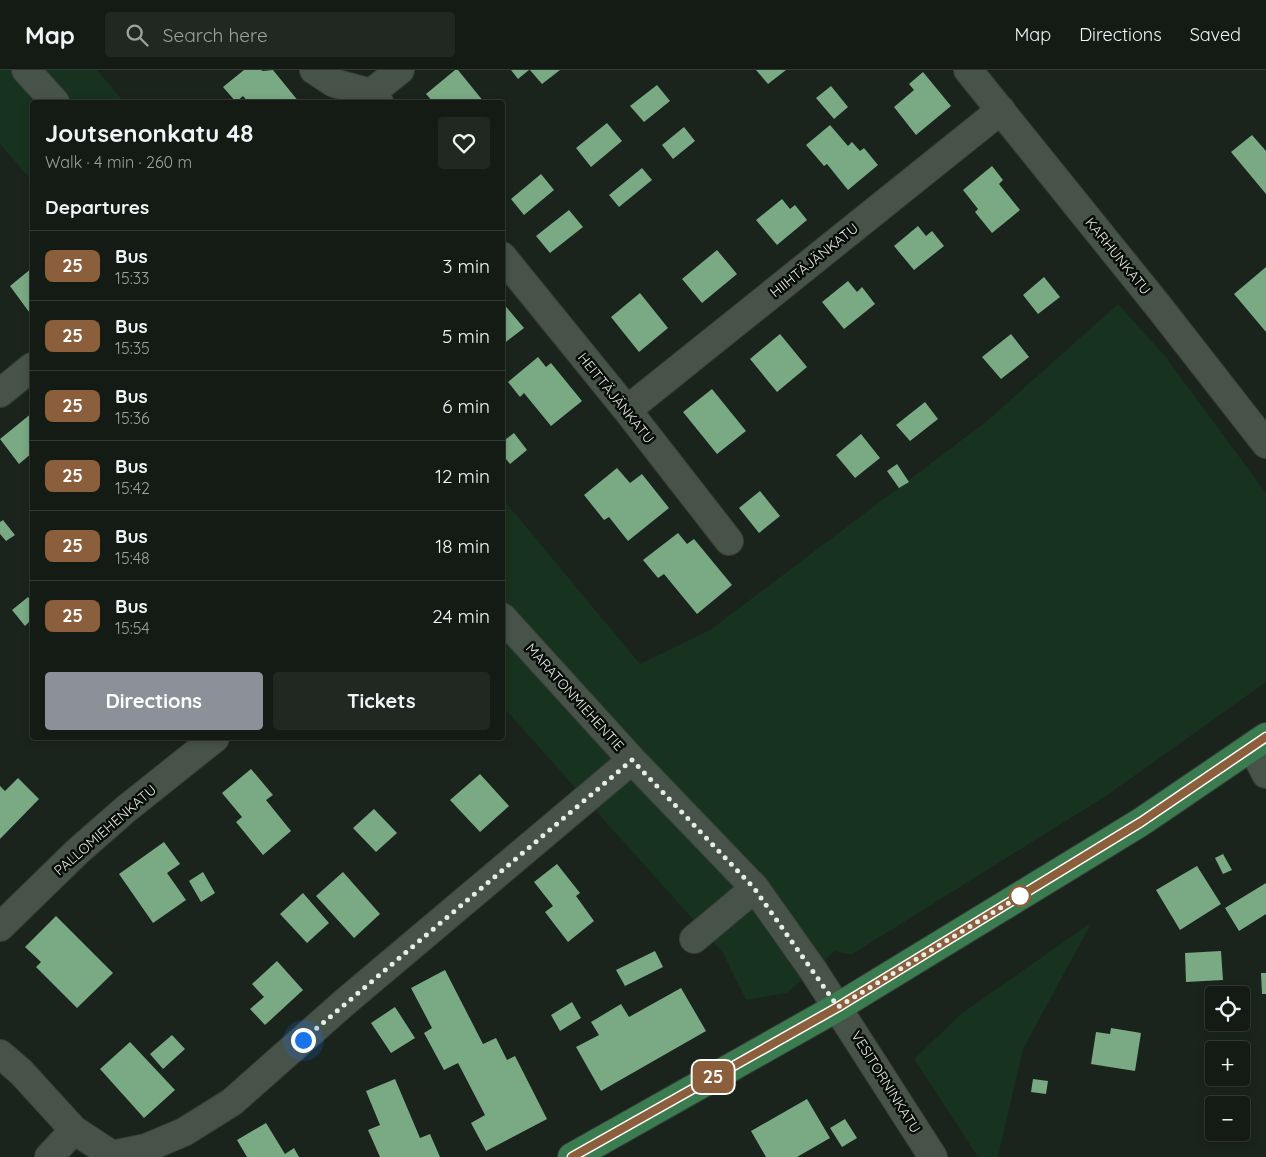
<!DOCTYPE html>
<meta charset="utf-8">
<style>
:root{--surface:#141b15;--page:#212822;--text:#f1f3f6;--muted:#9da1a0;--line:#333934;--accent:#8c9099}
body{margin:0;font-family:Quicksand,sans-serif;background:var(--page);color:var(--text);height:100vh;display:flex;flex-direction:column;font-size:19px;white-space:nowrap}
*{box-sizing:border-box;margin:0}
p{font-size:16px;color:var(--muted)}
.icon{flex:none;width:28px;height:28px;fill:none;stroke:currentColor;stroke-width:2;stroke-linecap:round;stroke-linejoin:round}
.map{position:relative;flex:1;overflow:hidden}
.details{position:absolute;left:30px;top:30px;width:475px;height:640px;display:flex;flex-direction:column;background:var(--surface);border-radius:5px;box-shadow:0 2px 8px #0003,0 0 0 1px var(--line)}
.details>*{flex:none}
.badge{padding:0 10px;border-radius:8px;font-size:18px;line-height:32px}
.tools{position:absolute;left:1205px;top:916px;display:grid;gap:10px}
.tools a{display:grid;place-items:center;width:45px;height:45px;border-radius:5px;background:var(--surface);box-shadow:0 2px 8px #0003,0 0 0 1px var(--line);font-size:25px}
.you{position:absolute;width:25px;height:25px;margin:-12px;border:4px solid #fff;border-radius:50%;background:#1a73e8;box-shadow:0 0 0 8px #1a73e833}
.map>.badge{position:absolute;translate:-50% -50%;box-shadow:0 0 0 2px #fff}
h2{padding:0 15px;font-size:19px;line-height:45px}
.round{display:grid;place-items:center;flex:none;width:52px;height:52px;border-radius:5px;background:var(--page)}
.overview{display:flex;align-items:center;justify-content:space-between;height:85px;padding:0 15px}
h1{font-size:24px;font-weight:700;line-height:38px}
.action{display:flex;gap:10px;margin-top:auto;padding:10px 15px}
.action a{flex:1;height:58px;border-radius:5px;background:var(--accent);color:#fff;font-size:20px;font-weight:700;line-height:58px;text-align:center}
.action a+a{background:var(--page);color:var(--text)}
ul{padding:0;list-style:none}
li{display:flex;align-items:center;gap:15px;height:70px;padding:0 15px;border-top:1px solid var(--line)}
li div{flex:1}
li b{display:block;font-size:19px}
li em{font-style:normal}
li .badge{min-width:55px;font-weight:700;text-align:center}
header{display:flex;align-items:center;gap:30px;box-sizing:border-box;height:70px;padding:0 25px;background:var(--surface);border-bottom:1px solid var(--line)}
header strong{font-size:24px}
nav{display:flex;gap:28px;margin-inline-start:auto;font-size:18px}
.search{width:350px;height:45px;background:var(--page);display:flex;align-items:center;gap:12px;box-sizing:border-box;padding:0 18px;border-radius:5px;color:var(--muted);font-size:19px}
.map>svg:first-child{display:block}
</style>
<header>
<strong>Map</strong>
<div class="search"><svg class="icon" aria-label="search" viewBox="0 0 24 24"><circle cx="10" cy="10" r="6"/><path d="M15 15l6 6"/></svg>Search here</div>
<nav><a>Map</a><a>Directions</a><a>Saved</a></nav>
</header>
<div class="map">
<svg width="1266" height="1087" viewBox="0 0 1266 1087">
<rect width="100%" height="100%" fill="#1a241c"/>
<path fill="#17321e" d="M0 0H97L124 32H32V111L0 74Z
M1118 234 1165 286 1266 423V612L1106 726 851 885 835 881 787 923 746 930 723 883 503 637 502 428 640 594 710 560 987 351Z
M1092 852 1023 979 998 1087H978L914 989 961 944Z"/>
<path fill="#7aaa84" d="M244 0H261L263 1 273 0 299 32H248L243 26 236 32 223 17Z
M455 0H458L484 32H433L426 24Z
M511 0H529L518 9Z
M530 0H560L542 14Z
M756 0H786L768 14Z
M923 2 951 36 916 65 894 37 914 20 909 14Z
M657 15 670 31 644 52 630 36Z
M831 16 848 37 834 49 816 28Z
M607 53 622 71 591 97 576 78Z
M830 55 848 76 852 72 860 81 864 78 878 95 848 120 827 94 824 96 806 75Z
M684 57 695 71 673 89 662 75Z
M1252 65 1266 81V124L1231 82Z
M992 96 1003 110 999 114 1020 140 992 163 975 142 978 139 963 120Z
M642 98 652 110 619 137 609 125Z
M541 104 554 120 524 145 511 129Z
M782 129 790 139 795 135 807 150 777 175 756 150Z
M569 140 583 157 550 183 536 166Z
M918 156 926 166 932 161 944 176 914 200 894 176Z
M717 180 737 204 702 233 682 209Z
M1266 197V262L1234 224Z
M32 198V246L10 216Z
M1044 207 1060 227 1038 244 1023 225Z
M848 211 857 222 862 217 875 234 844 259 822 232Z
M640 223 668 258 639 282 611 247Z
M502 232 524 258 502 275Z
M780 264 807 297 777 322 750 289Z
M1011 264 1029 287 1001 309 982 287Z
M538 287 546 297 551 293 582 331 551 356 524 323 520 327 508 312Z
M712 319 746 361 717 384 683 342Z
M925 332 938 349 910 371 896 355Z
M32 343V383L19 394 0 369Z
M514 363 527 380 510 394 502 384V372Z
M861 364 880 388 855 408 836 385Z
M897 394 909 412 899 418 887 401Z
M617 398 630 413 642 404 669 438 628 471 609 447 604 450 584 425Z
M760 421 780 446 759 463 739 438Z
M3 450 15 465 6 471 0 464V452Z
M678 463 687 474 694 469 732 515 697 544 664 504 658 508 643 490Z
M28 527 32 532V549L25 556 12 540Z
M251 699 273 725 266 730 291 761 263 785 236 752 242 747 222 723Z
M480 704 509 736 480 762 450 730Z
M18 708 39 729 0 769V716L5 721Z
M374 739 397 763 376 782 353 758Z
M164 772 180 794 167 803 186 830 153 853 119 804Z
M1223 784 1232 800 1223 804 1215 788Z
M557 794 580 823 576 826 594 851 568 872 545 842 553 836 534 812Z
M1197 796 1221 834 1180 860 1156 820Z
M203 802 215 823 201 832 189 811Z
M343 802 380 844 354 868 316 826Z
M1266 813V844L1239 861 1225 838Z
M303 823 329 853 307 873 280 844Z
M56 846 113 903 77 938 36 897 41 892 25 877Z
M655 881 663 897 625 916 616 900Z
M1221 881 1223 910 1186 912 1185 883Z
M277 891 303 920 265 955 250 939 264 927 252 914Z
M445 900 483 974 496 968 507 990 515 986 547 1049 486 1081 471 1053 485 1045 458 993 444 1000 424 963 432 958 411 918Z
M1261 903H1266V924H1262Z
M681 918 706 961 601 1021 576 977 599 965 591 952 621 934 629 947Z
M572 932 581 948 560 961 551 945Z
M395 937 415 968 391 983 371 953Z
M1111 958 1141 963 1135 1001 1091 994 1096 962 1110 964Z
M172 965 185 979 163 999 150 984Z
M130 972 175 1020 144 1048 100 999Z
M395 1009 420 1068 430 1064 440 1087H380L368 1060 380 1055 366 1021Z
M1033 1009 1048 1011 1046 1024 1031 1022Z
M807 1029 830 1068 797 1087H766L751 1061Z
M845 1049 857 1068 842 1077 830 1058Z
M266 1053 285 1084 294 1078 299 1087H247L237 1070Z"/>
<g fill="none" stroke-linecap="round" stroke-linejoin="round">
<defs>
<path id="minor" d="M26 0 55 32
M314 0 334 13 371 23 379 32
M968 0 1159 237 1266 374
M371 23 400 0
M502 186 627 340 729 471
M0 323 32 297
M627 340 1001 40
M502 547 632 690 755 818 813 900 933 1087
M1252 677 1266 704
M0 857 78 781 126 739 215 668
M694 869 755 818
M0 984 21 1002 74 1060 112 1085 146 1078 184 1062 232 1032 345 932 632 690
M49 1087 74 1060"/>
<path id="major" d="M572 1087 838 937 1141 752 1266 667"/>
</defs>
<use href="#minor" stroke="#363e38" stroke-width="30"/>
<use href="#major" stroke="#363e38" stroke-width="30"/>
<use href="#minor" stroke="#475249" stroke-width="28"/>
<use href="#major" stroke="#3a7c4f" stroke-width="28"/>
</g>
<g fill="none" stroke-linecap="round" stroke-linejoin="round">
<defs>
<path id="line" d="M572 1087 838 937 1141 752 1266 667"/>
</defs>
<use href="#line" stroke="#fff" stroke-width="11"/>
<use href="#line" stroke="#8b5e3c" stroke-width="8"/>
<path stroke="#e6ede7" stroke-width="5" stroke-dasharray="0 9" d="M303 970 632 690 754 818 838 937 1020 826"/>
</g>
<circle fill="#fff" stroke="#8b5e3c" stroke-width="2.5" cx="1020" cy="826" r="10"/>
<g text-anchor="middle" dominant-baseline="central" stroke-width="5" stroke-linejoin="round" paint-order="stroke">
<g font-size="14" fill="#e6ede7" stroke="#080c08">
<text transform="translate(1118 186) rotate(51)">KARHUNKATU</text>
<text transform="translate(814 190) rotate(-39)">HIIHTÄJÄNKATU</text>
<text transform="translate(616 328) rotate(51)">HEITTÄJÄNKATU</text>
<text transform="translate(575 627) rotate(48)">MARATONMIEHENTIE</text>
<text transform="translate(105 760) rotate(-41)">PALLOMIEHENKATU</text>
<text transform="translate(886 1012) rotate(58)">VESITORNINKATU</text>
</g>
</g>
</svg>
<div class="tools">
<a><svg class="icon" aria-label="locate" viewBox="0 0 24 24"><circle cx="12" cy="12" r="6"/><path d="M12 2v4M12 18v4M2 12h4M18 12h4"/></svg></a>
<a>+</a>
<a>−</a>
</div>
<div class="you" style="left:303px;top:970px"></div>
<b class="badge" style="left:713px;top:1007px;background:#8b5e3c;color:#fff">25</b>
<section class="details">
<div class="overview"><div><h1>Joutsenonkatu 48</h1><p>Walk · 4 min · 260 m</p></div><a class="round"><svg class="icon" aria-label="heart" viewBox="0 0 24 24"><path d="M12 20l-8-8c-3-5 5-10 8-4 3-6 11-1 8 4z"/></svg></a></div>
<h2>Departures</h2>
<ul>
<li><span class="badge" style="background:#8b5e3c;color:#fff">25</span><div><b>Bus</b><p>15:33</p></div><em>3 min</em></li>
<li><span class="badge" style="background:#8b5e3c;color:#fff">25</span><div><b>Bus</b><p>15:35</p></div><em>5 min</em></li>
<li><span class="badge" style="background:#8b5e3c;color:#fff">25</span><div><b>Bus</b><p>15:36</p></div><em>6 min</em></li>
<li><span class="badge" style="background:#8b5e3c;color:#fff">25</span><div><b>Bus</b><p>15:42</p></div><em>12 min</em></li>
<li><span class="badge" style="background:#8b5e3c;color:#fff">25</span><div><b>Bus</b><p>15:48</p></div><em>18 min</em></li>
<li><span class="badge" style="background:#8b5e3c;color:#fff">25</span><div><b>Bus</b><p>15:54</p></div><em>24 min</em></li>
</ul>
<div class="action"><a>Directions</a><a>Tickets</a></div>
</section>
</div>
